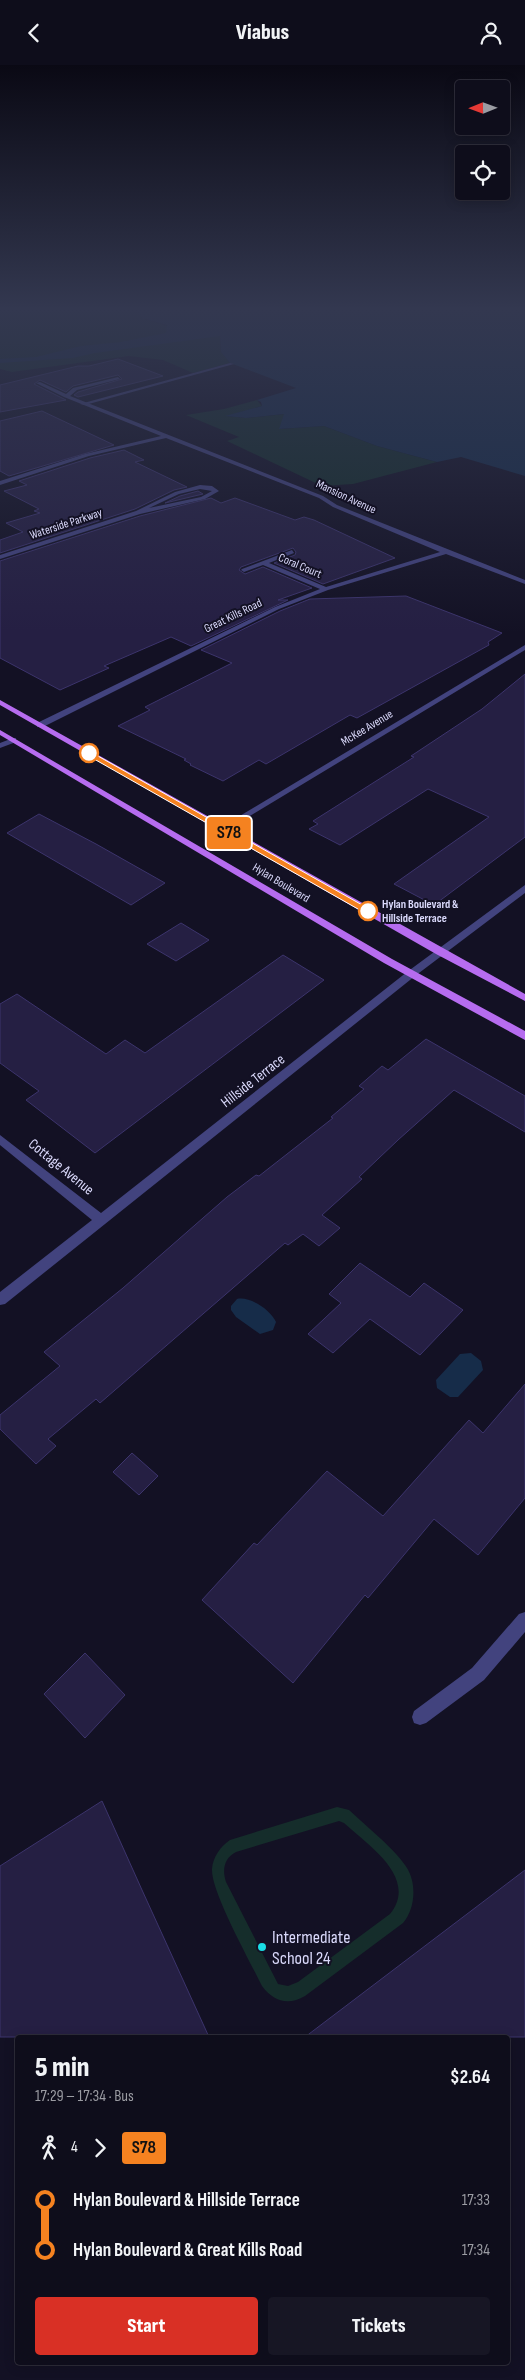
<!DOCTYPE html>
<meta charset="utf-8">
<style>
:root{--surface:#0e0d1b;--page:#171624;--text:#f1f3f6;--muted:#9b9ca3;--line:#2e2d3a;--accent:#d93025}
body{margin:0;font-family:"Sofia Sans Condensed",sans-serif;background:var(--page);color:var(--text);height:100vh;display:flex;flex-direction:column;font-size:19px;white-space:nowrap}
*{box-sizing:border-box;margin:0}
p{font-size:16px;color:var(--muted)}
.icon{flex:none;width:28px;height:28px;fill:none;stroke:currentColor;stroke-width:2;stroke-linecap:round;stroke-linejoin:round}
.map{position:relative;flex:1;overflow:hidden}
.sheet{position:absolute;left:15px;top:1970px;width:495px;height:330px;display:flex;flex-direction:column;background:var(--surface);border-radius:5px;box-shadow:0 2px 12px #0003,0 0 0 1px var(--line)}
.sheet>*{flex:none}
.badge{padding:0 10px;border-radius:4px;font-size:18px;line-height:32px}
.needle{width:32px;rotate:269deg}
.fabs{position:absolute;left:455px;top:15px;display:grid;gap:10px}
.fabs a{display:grid;place-items:center;width:55px;height:55px;border-radius:5px;background:var(--surface);box-shadow:0 2px 12px #0003,0 0 0 1px var(--line);font-size:25px}
.map>.badge{position:absolute;translate:-50% -50%;box-shadow:0 0 0 2px #fff}
.legs{display:flex;align-items:center;gap:8px;height:55px;padding:0 20px;font-size:16px}
.legs p{margin-inline-start:auto}
.head{display:flex;align-items:center;justify-content:space-between;height:85px;padding:0 20px}
h1{font-size:28px;font-weight:800;line-height:38px}
.action{display:flex;gap:10px;margin-top:auto;padding:10px 20px}
.action a{flex:1;height:58px;border-radius:5px;background:var(--accent);color:#fff;font-size:20px;font-weight:800;line-height:58px;text-align:center}
.action a+a{background:var(--page);color:var(--text)}
ul{padding:0 20px;list-style:none}
li{display:flex;align-items:center;gap:18px;height:50px;font-size:19px}
li i{display:grid;place-items:center;width:8px;height:100%;margin:0 6px;background:currentColor}
li i::after{content:'';width:12px;height:12px;margin:-6px;border:4px solid;border-radius:50%;background:var(--surface)}
li p{margin-inline-start:auto}
li:first-child i{background:linear-gradient(#0000 50%,currentColor 0)}
li:last-child i{background:linear-gradient(currentColor 50%,#0000 0)}
header{display:flex;justify-content:space-between;align-items:center;height:65px;padding:0 20px;background:var(--surface);font-size:22px;font-weight:800}
.map>svg:first-child{display:block}
</style>
<header><svg class="icon" aria-label="back" viewBox="0 0 24 24"><path d="M15 5l-7 7 7 7"/></svg>Viabus<svg class="icon" aria-label="person" viewBox="0 0 24 24"><circle cx="12" cy="8" r="4"/><path d="M4 21q1-7 8-7t8 7"/></svg></header>
<div class="map">
<svg width="525" height="2315" viewBox="0 0 525 2315">
<rect width="100%" height="100%" fill="#131124"/>
<path fill="#152d2b" fill-rule="evenodd" d="M0 243H133L142 253 167 261 166 268 220 271 221 287 230 298 193 308 163 295 129 291 12 307 0 304Z
M257 335 262 341 227 351 246 353 285 349 280 364 324 361 377 381 437 397 353 419 322 421 227 376 239 372 186 350 224 344Z
M337 1742 349 1745C366 1761 396 1785 407 1803 417 1819 415 1844 403 1858L305 1931C288 1941 273 1936 262 1921 250 1896 211 1827 212 1804 213 1792 220 1782 230 1775ZM339 1756 344 1758C368 1780 419 1813 390 1849L298 1917 288 1921 278 1919 226 1817C222 1805 224 1793 236 1787Z"/>
<path fill="#162c49" d="M133 243H525V411L461 392 437 397 377 381 324 361 279 364 284 349 246 353 225 351 262 341 261 337 257 335 296 323 230 298 221 287 220 271 95 288 73 293 0 298V294L36 292 81 281 121 277 166 268 167 260 142 253Z
M237 1234C250 1231 271 1245 276 1257L273 1265 260 1269 236 1252 231 1245V1241Z
M471 1288 481 1296 483 1305 458 1332H450L437 1323 436 1315 460 1289Z"/>
<path fill="#251f43" stroke="#3c346c" d="M118 294 163 311 78 332 74 330 78 327 122 314 118 310 73 321 66 327 40 315 34 319 66 335 0 347V320L78 301H89Z
M42 346 114 380 9 411 0 406V356Z
M124 385 144 395 135 397 187 422 174 425 135 444 0 488V475L23 467 6 458 40 448 34 446 39 444 4 426 27 420 19 416 90 393Z
M198 426 203 429 165 438 180 431Z
M211 433 221 438 235 433 295 455 304 452 314 455 395 493 323 519 274 498 295 490 296 487 293 483 241 502 239 505 245 509 263 502 312 523 278 535H288L191 581 171 572 104 601 109 603 60 625 0 593V496L140 451Z
M406 531 502 568 488 577 489 580 357 653 350 650 266 699 259 695 223 716 190 700 191 699 184 695 186 694 118 661 150 645 145 642 232 598 201 585 280 546 310 534Z
M525 609V772L434 840 394 819 489 752 428 724 340 780 309 764 318 759 313 756 414 692 411 691 482 644Z
M39 749 96 779 165 818 131 840 7 768Z
M181 858 209 875 176 896 147 879Z
M283 890 324 915 95 1088 26 1035 39 1026 0 998V939L17 929 106 989 125 975 145 988Z
M426 974 525 1031V1067L454 1025 398 1075 359 1112 362 1114 322 1150 340 1163 319 1181 303 1169 288 1180 285 1178 100 1338 96 1334 48 1374 56 1381 36 1399 0 1364V1350L60 1301 44 1287 123 1223 227 1132 256 1110 259 1111 333 1053 331 1052 364 1024 359 1021 382 1001 388 1005Z
M360 1198 410 1232 424 1218 463 1245 420 1290 370 1254 333 1288 308 1269 341 1238 329 1229Z
M525 1319V1433L478 1490 434 1454 368 1533 365 1530 293 1618 202 1535 254 1478 257 1480 327 1406 383 1451 469 1355 483 1368Z
M132 1388 158 1411 139 1430 113 1407Z
M85 1588 125 1630 85 1673 44 1629Z
M102 1736 142 1825 209 1972H0V1801Z
M525 1805V1972H305Z"/>
<g fill="none" stroke-linecap="round" stroke-linejoin="round">
<path fill="#42437e" fill-rule="evenodd" d="M230 298 234 299 85 340 80 339Z"/>
<path fill="#42437e" fill-rule="evenodd" d="M118 312 120 314 77 325 70 331 323 431 337 440 525 515V519L446 489 328 525 279 544 43 662H37V658L275 542 320 524 263 500 244 507 241 505 242 504 292 485 294 488 269 498 326 522 440 487 333 442 319 433 166 373 89 391 0 420V416L85 389 161 371 64 332 36 318 40 317 66 329 73 323Z
M200 420 212 421 219 426 205 434 140 449 0 494V490L136 446 175 427ZM200 424 212 426 201 432 149 443 179 429Z
M525 580V585L225 766 218 764Z
M13 673H16V677L0 683V678Z
M525 820V828L415 911 5 1239 0 1240V1227L92 1155 0 1080V1070L101 1148 407 907Z
M525 1547V1567L484 1615 426 1658 420 1660 414 1658 412 1652 414 1646 472 1603 519 1549Z"/>
<path fill="#b66cef" fill-rule="evenodd" d="M0 635 525 929V936L436 889 0 640Z
M0 665 392 894 525 966V975L384 898 0 670Z"/>
</g>
<linearGradient id="sky" x2="0" y2="1"><stop stop-color="#0a0914"/><stop offset="0.43" stop-color="#333850"/><stop offset="1" stop-color="#333850" stop-opacity="0"/></linearGradient>
<rect width="525" height="567" fill="url(#sky)"/>
<path fill="#f58220" stroke="#fff" d="M89 686 371 845 372 846 365 848 87 690Z"/>
<g fill="#fff" stroke="#f58220" stroke-width="2.5">
<circle cx="89" cy="688" r="9"/>
<circle cx="368" cy="846" r="9"/>
</g>
<circle fill="#1adde5" stroke="#131124" stroke-width="2" cx="262" cy="1882" r="5"/>
<g text-anchor="middle" dominant-baseline="central" stroke-width="4" stroke-linejoin="round" paint-order="stroke">
<g font-size="12" fill="#dad9fb" stroke="#131124">
<text transform="translate(346 432) rotate(25)">Mansion Avenue</text>
<text transform="translate(66 459) rotate(-18)">Waterside Parkway</text>
<text transform="translate(300 501) rotate(23)">Coral Court</text>
<text transform="translate(233 551) rotate(-26)">Great Kills Road</text>
<text transform="translate(367 663) rotate(-31)">McKee Avenue</text>
<text transform="translate(281 818) rotate(31)">Hylan Boulevard</text>
</g>
<g font-size="12" font-weight="bold" fill="#dad9fb" stroke="#131124" text-anchor="start">
<text x="382" y="839">Hylan Boulevard &amp;<tspan x="382" dy="14">Hillside Terrace</tspan></text>
</g>
<g font-size="15" fill="#dad9fb" stroke="#131124">
<text transform="translate(253 1016) rotate(-38)">Hillside Terrace</text>
<text transform="translate(61 1102) rotate(39)">Cottage Avenue</text>
</g>
<g font-size="18" fill="#dad9fb" stroke="#131124" text-anchor="start">
<text x="272" y="1872">Intermediate<tspan x="272" dy="21">School 24</tspan></text>
</g>
</g>
</svg>
<div class="fabs">
<a><svg class="needle" viewBox="-14 -14 28 28"><path d="M0-13l5 13h-10z" fill="#e53935"/><path d="M0 13l5-13h-10z" fill="#9b9ca3"/></svg></a>
<a><svg class="icon" aria-label="locate" viewBox="0 0 24 24"><circle cx="12" cy="12" r="6"/><path d="M12 2v4M12 18v4M2 12h4M18 12h4"/></svg></a>
</div>
<b class="badge" style="left:229px;top:768px;background:#f58220;color:#111">S78</b>
<section class="sheet">
<div class="head"><div><h1>5 min</h1><p>17:29 – 17:34 · Bus</p></div><b>$2.64</b></div>
<div class="legs"><svg class="icon" aria-label="walk" viewBox="0 0 24 24"><circle cx="13" cy="4" r="2"/><path d="M13 8l-2 6 4 7M11 14l-3 7M7 12l3-4h3l4 4"/></svg>4<svg class="icon" aria-label="forward" viewBox="0 0 24 24"><path d="M9 5l7 7-7 7"/></svg><b class="badge" style="background:#f58220;color:#111">S78</b></div>
<ul>
<li><i style="color:#f58220"></i><b>Hylan Boulevard &amp; Hillside Terrace</b><p>17:33</p></li>
<li><i style="color:#f58220"></i><b>Hylan Boulevard &amp; Great Kills Road</b><p>17:34</p></li>
</ul>
<div class="action"><a>Start</a><a>Tickets</a></div>
</section>
</div>
